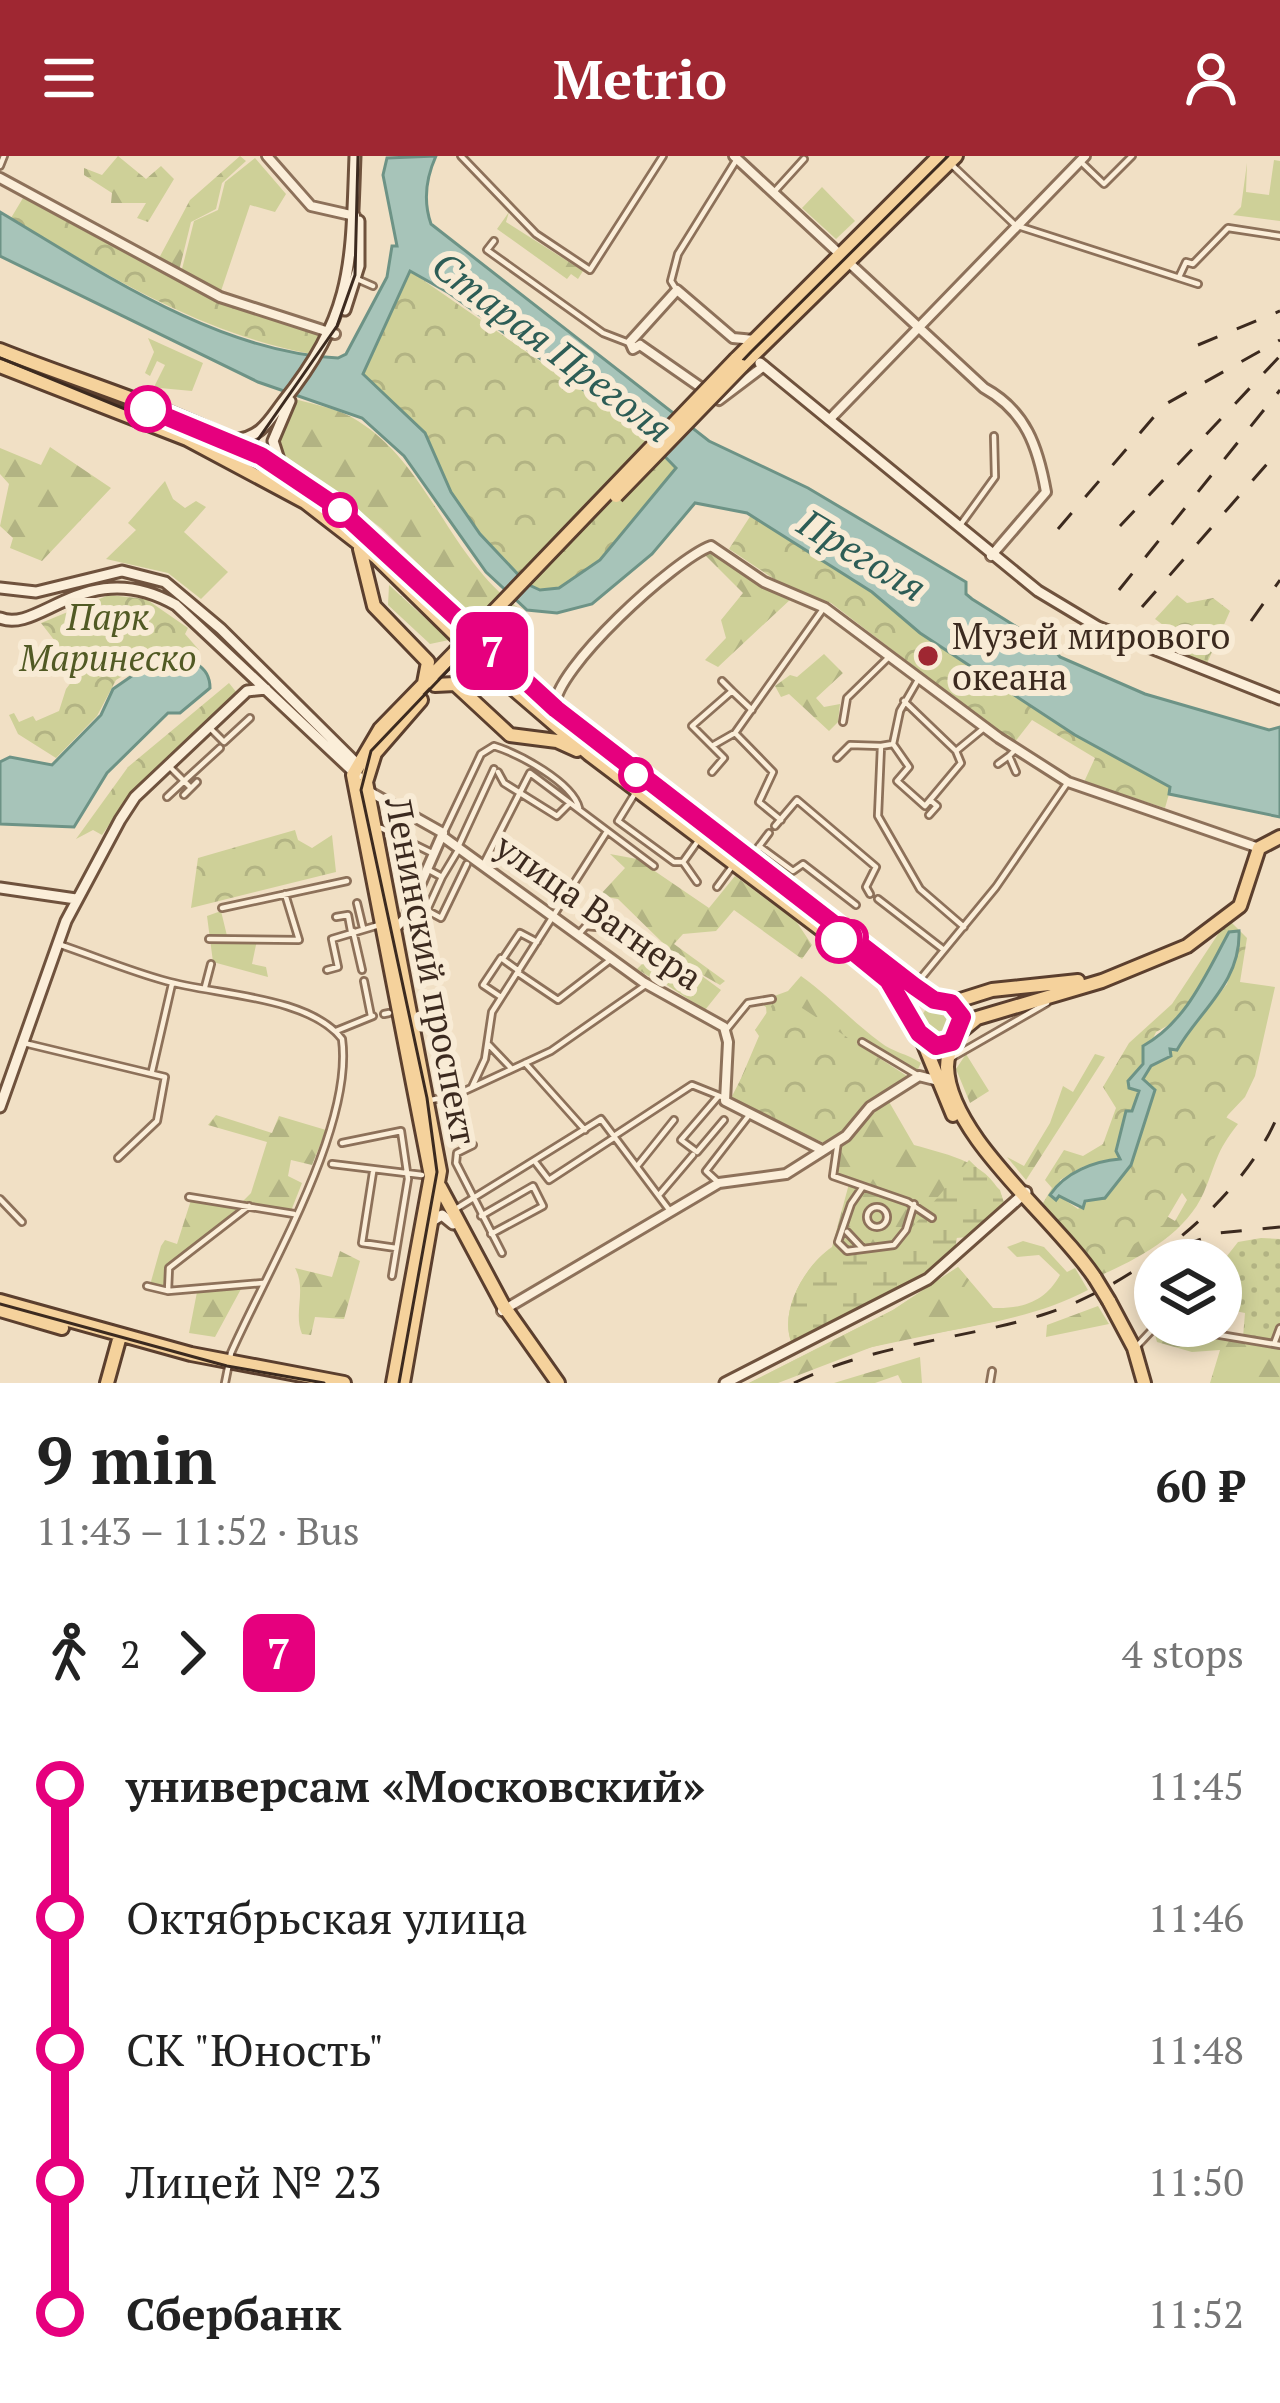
<!DOCTYPE html>
<meta charset="utf-8">
<style>
:root{--surface:#fff;--page:#f2f2f2;--text:#222;--muted:#767676;--accent:#9f2732}
body{margin:0;font-family:"PT Serif",serif;background:var(--page);color:var(--text);height:100vh;display:flex;flex-direction:column;font-size:45px;white-space:nowrap}
*{box-sizing:border-box;margin:0}
p{font-size:39px;color:var(--muted)}
.icon{flex:none;width:66px;height:66px;fill:none;stroke:currentColor;stroke-width:2;stroke-linecap:round;stroke-linejoin:round}
.map{position:relative;height:1227px;overflow:hidden}
.sheet{display:flex;flex-direction:column;background:var(--surface);flex:1}
.sheet>*{flex:none}
.badge{padding:0 24px;border-radius:18px;font-size:42px;line-height:78px}
.buttons{position:absolute;left:1134px;top:1083px;display:grid;gap:24px}
.buttons a{display:grid;place-items:center;width:108px;height:108px;border-radius:50%;background:var(--surface);box-shadow:0 6px 18px #0003;font-size:60px}
.map>.badge{position:absolute;translate:-50% -50%;box-shadow:0 0 0 6px #fff}
.legs{display:flex;align-items:center;gap:18px;height:132px;padding:0 36px;font-size:39px}
.legs p{margin-inline-start:auto}
.headline{display:flex;align-items:center;justify-content:space-between;height:204px;padding:0 36px}
h1{font-size:66px;font-weight:700;line-height:90px}
ul{padding:0 36px;list-style:none}
li{display:flex;align-items:center;gap:42px;height:132px;font-size:45px}
li i{display:grid;place-items:center;width:18px;height:100%;margin:0 15px;background:currentColor}
li i::after{content:'';width:30px;height:30px;margin:-15px;border:9px solid;border-radius:50%;background:var(--surface)}
li p{margin-inline-start:auto}
li:first-child i{background:linear-gradient(#0000 50%,currentColor 0)}
li:last-child i{background:linear-gradient(currentColor 50%,#0000 0)}
header{display:flex;justify-content:space-between;align-items:center;height:156px;padding:0 36px;background:var(--accent);color:#fff;font-size:54px;font-weight:700}
.map>svg:first-child{display:block}
</style>
<header><svg class="icon" aria-label="menu" viewBox="0 0 24 24"><path d="M4 6h16M4 12h16M4 18h16"/></svg>Metrio<svg class="icon" aria-label="person" viewBox="0 0 24 24"><circle cx="12" cy="8" r="4"/><path d="M4 21q1-7 8-7t8 7"/></svg></header>
<div class="map">
<svg width="1280" height="1227" viewBox="0 0 1280 1227">
<defs>
<pattern id="forest-firs" width="22" height="20" patternUnits="userSpaceOnUse" patternTransform="scale(3)"><rect width="22" height="20" fill="#ced098"/><path d="M5 1l3.5 6h-7zM16 11l3.5 6h-7z" fill="#b2b383"/></pattern>
<pattern id="wetland-marsh" width="20" height="14" patternUnits="userSpaceOnUse" patternTransform="scale(3)"><rect width="20" height="14" fill="#ced098"/><path d="M1 5h8M5 5V1M11 12h8M15 12V8" fill="none" stroke="#b2b383"/></pattern>
<pattern id="park-crowns" width="20" height="18" patternUnits="userSpaceOnUse" patternTransform="scale(3)"><rect width="20" height="18" fill="#ced098"/><path d="M2 6a3 3 0 1 1 6 0M12 15a3 3 0 1 1 6 0" fill="none" stroke="#b2b383"/></pattern>
<pattern id="garden-dots" width="8" height="8" patternUnits="userSpaceOnUse" patternTransform="scale(3)"><rect width="8" height="8" fill="#ced098"/><path d="M2 2h.1M6 6h.1" fill="none" stroke="#b2b383" stroke-width="1.8" stroke-linecap="round"/></pattern>
</defs>
<rect width="100%" height="100%" fill="#f1e0c5"/>
<path fill="#ced098" d="M255 2 286 38 275 56 250 49 221 135 182 113 194 65 218 54 225 26Z
M1274 4 1280 5V65L1233 59 1241 51 1247 7 1246 36 1269 39Z
M822 31 855 65 836 83 802 52Z
M148 182 203 207 192 235 160 232 168 250 135 237V232L150 239 165 209 157 205 150 220 145 217 154 196Z
M165 325 173 343 185 352 196 345 206 351 184 376 228 416 201 443 168 417 106 403 136 374 128 367Z
M221 755 228 784H257L252 808 266 811 268 821 213 806 207 760Z
M683 806 721 834 705 854 659 824Z
M921 866a18 18 0 1 1 36 0a18 18 0 1 1-36 0Z
M1023 1085 1044 1091 1067 1116 1075 1112 1088 1134C1022 1169 943 1172 872 1191 830 1202 792 1227 749 1227L893 1154 958 1111 993 1152C1022 1153 1045 1146 1060 1119L1039 1099 1017 1101 1007 1091Z"/>
<path fill="url(#forest-firs)" d="M118 0 146 23 161 10 174 23 148 66 137 62 146 47H111L112 37 84 19V12L102 19Z
M240 0 246 5 222 27 216 53 191 66 179 115 158 104 190 44Z
M509 56 506 66 583 115 578 123 571 118 567 123 497 73Z
M295 243C316 249 340 253 358 265 430 310 451 407 523 455L497 484 381 372 283 298 280 279Z
M50 291 111 332 42 405 10 392 13 382 0 370 9 328 0 318V292L41 309Z
M712 396 757 429 792 442 718 511 705 504 726 482 721 464 743 437 705 399Z
M389 429 449 484 430 488 388 449Z
M824 498 843 517 816 542 824 551 840 548 838 566 829 575 789 538 781 541 775 530 790 519 797 521Z
M610 698 637 703 709 752 735 720 796 765 812 789 802 803 734 754 716 775 683 778 674 788 725 825 720 829 678 805 653 823 637 813 649 801 655 803 665 789 618 743 606 741 594 756 587 753 625 712Z
M801 820C829 840 854 867 880 886 894 897 906 897 921 907L917 915 859 885 832 913 907 924 825 987 731 946 759 880 755 874 767 862 766 851 758 846 788 835Z
M966 898 989 935 970 947 956 913Z
M1095 898 1105 901 1026 1024 1007 1001 1024 1010 1050 967 1063 930 1073 936Z
M1192 942 1238 968C1215 997 1217 1006 1204 1036 1186 1078 1138 1103 1099 1120L1047 1045 1077 1054 1163 1058 1175 1065 1187 1044 1180 1034Z
M888 944 914 989C949 999 993 1007 1004 1047L968 1081 956 1082 955 1093 925 1116 792 1188C778 1156 805 1109 832 1091L850 1024 835 1019 838 990Z
M216 959 272 977 279 960 326 974 312 1009 291 1004 288 1020 302 1027 291 1055 241 1047 251 1037 267 986 208 969Z
M191 1044 245 1053 167 1112 165 1132 150 1129 161 1090 165 1084 177 1088Z
M340 1095 360 1105 344 1163 315 1161 311 1179 302 1178C293 1157 307 1134 295 1112L332 1121Z
M958 1111 969 1124 954 1146 959 1152 988 1147 996 1165 872 1191 778 1227H749L893 1154Z
M241 1133 215 1181 189 1177 197 1136Z
M1098 1150 1109 1168 1046 1181 1047 1169Z
M1178 1174 1280 1192V1227H1210L1220 1194 1192 1196 1157 1186 1154 1175Z
M920 1201 922 1227H902L898 1219 875 1227H834Z"/>
<path fill="url(#wetland-marsh)" d="M969 1004 1000 1034 1004 1047 968 1081H957L955 1093 925 1116 792 1188C778 1156 805 1109 832 1092L838 1100 895 1092Z"/>
<path fill="url(#park-crowns)" fill-rule="evenodd" d="M23 42 205 140 322 177 319 193 313 192 312 198C202 178 106 119 11 62Z
M410 115 638 273 675 311 676 317 600 404 559 432 540 434 527 428 481 379 451 336 425 277 363 218Z
M751 359 872 436 921 477 1075 579 1171 631 1165 652 1084 626 1095 602 1032 564 1014 587 831 447 783 429 729 393Z
M109 439 146 443 188 472 185 478 199 494 153 502 116 524 97 560 56 602 18 578 9 559 14 557 19 566 33 560 36 565 59 555 66 533 79 516 41 467Z
M1177 439 1187 447 1213 442 1230 455 1205 512 1168 498 1175 478 1155 463Z
M229 527 237 537 133 634 102 679 93 674 76 683 128 611Z
M295 674 298 684 312 692 332 679 336 716 191 752 198 702Z
M1228 763 1247 782 1240 826 1275 831 1255 920 1245 941 1228 959 1163 1069 1095 1114 1043 1047 1052 1032 1045 1024 1064 994 1083 1000 1103 988 1116 952 1103 931 1129 887 1172 848ZM1240 781 1227 828 1177 893H1170L1171 901 1152 910 1142 924 1155 935 1131 1009 1078 1053 1059 1040 1060 1024 1082 1011 1120 1003 1117 994 1138 942 1136 919 1156 876 1178 864 1210 820 1212 808Z
M785 841 907 920C879 941 856 973 825 987L730 944 763 880 755 874 774 846Z"/>
<path fill="url(#garden-dots)" d="M1261 1082 1280 1083V1185L1243 1181 1245 1157 1221 1152V1104H1197L1227 1100 1238 1086Z"/>
<path fill="#a7c4b9" stroke="#6d9386" stroke-width="3" fill-rule="evenodd" d="M436 0C426 22 423 45 431 68L709 285 808 332 966 426V438L972 443 1039 485 1045 482 1060 501 1145 538 1269 574 1280 571V661L1169 638 1170 631 1075 579 920 477 872 436 747 357 695 347 652 398 592 448 557 457 527 454 486 416 404 300 362 262 258 226 0 100V56C101 116 217 196 338 202L346 198 387 121 392 90H397L383 19 387 2ZM410 115 449 137 638 273 676 312 600 404 559 432 540 434 527 428 480 378 451 336 425 277 363 218Z
M168 502C188 502 210 508 210 532L180 557H168L107 617 74 671 0 668V606L10 601 52 609 101 559 113 533 149 508Z
M1239 775C1241 827 1199 855 1177 894L1170 893 1171 900 1151 910 1143 923 1155 934 1131 1009 1105 1042 1085 1045 1083 1052 1059 1040 1056 1044 1050 1039C1065 1016 1095 1005 1120 1003L1116 995 1126 955H1132L1139 935 1129 932 1128 925 1143 908V890C1186 866 1205 820 1229 776Z"/>
<g fill="none" stroke-linecap="round" stroke-linejoin="round">
<defs>
<path id="minor" d="M461 0 536 78 590 114 663 0
M1080 5 1104 28 1132 0
M0 10 4 0
M953 10 1015 69 1198 128
M774 36 804 3
M494 85 487 94 603 177 629 187
M1179 121 1186 106 1193 108 1228 72 1280 80
M357 123 373 130
M676 133 671 125 678 98 737 3
M961 368 995 321 994 280
M722 525 732 535
M904 545 956 595 984 572
M843 566 847 542 890 500
M209 571 224 586 250 562
M893 588 909 611 897 625 925 650 961 607 956 595
M494 590C519 598 572 626 579 652
M712 590 733 578
M881 590 878 660 920 733 964 771
M881 590 893 588 900 555 919 522
M1016 593 1009 600 1016 616
M837 602 850 589 881 590
M998 608 1009 600
M498 616 504 627 557 660 570 647
M712 616 724 602 692 570 732 535 752 554
M191 632 184 625 220 592
M184 639 197 626
M634 639 618 665 674 706H683L700 682
M167 641 184 625 168 609
M929 659 937 650 930 644
M781 664 759 646 773 616 735 577 823 453
M775 670 797 644 876 711 866 731 870 738
M381 672 434 698
M444 676 481 598 494 590
M759 690 793 715 803 708 856 749
M458 691 494 613
M748 705 769 677
M683 706 697 726
M483 709 530 617 654 710
M442 721 457 696
M717 731 731 712
M878 743 944 794
M357 747 363 772
M413 747 441 762 467 708
M222 752 347 725
M427 754 442 721 427 713
M336 761 348 759 351 775
M353 775 362 814
M579 778 586 770 607 772 629 786
M209 783 299 784 285 738
M58 788C94 800 129 815 166 825 215 839 309 840 342 883 354 971 267 1115 231 1197L225 1227
M504 801 520 777 537 786
M327 814 338 811 332 783 379 769
M518 817 558 844 610 804
M364 825 371 860
M917 827 996 731 1068 626
M205 831 211 808
M501 841 483 829 501 802 519 815
M384 858 389 857
M726 874 748 847 772 843
M336 875 373 860
M862 886 919 920
M24 887 165 921 157 965 118 1002
M489 889 510 911
M953 901 1047 847
M525 907 585 974
M152 915 172 828
M472 931 485 903 492 856 606 677
M717 942 681 984 697 996 724 964
M426 945 456 939 551 895 647 828
M614 980 692 929 722 941
M838 985 833 1020 908 1046 932 1062
M342 987 401 975 408 1023 392 1120
M473 989 457 997 456 1007 502 1097
M536 1007 549 1024 615 981
M332 1008 422 1019
M638 1009 674 964
M373 1016 362 1087 396 1092
M719 1027 706 1015 750 958
M862 1032 851 1048 838 1086 847 1095 894 1089 906 1074 914 1048
M659 1039 693 999
M189 1041 294 1058
M0 1043 22 1066
M867 1061a10 10 0 1 1 20 0a10 10 0 1 1-20 0Z
M454 1054 601 963 670 1055
M481 1060 533 1030 543 1050 491 1078
M847 1076 862 1092
M147 1130 168 1135 263 1127
M168 1135 169 1112 249 1050
M1274 1188 1280 1172
M1138 1189 1152 1174 1178 1172 1280 1189
M990 1227 992 1215"/>
<path id="tertiary" d="M267 0 311 50 355 60
M734 0 984 232C1026 255 1038 291 1046 336L991 400
M0 22 220 141 335 178
M640 189 633 193 630 186 677 134 733 182 754 184
M640 189 719 244 764 210
M829 264 1085 0
M555 551C553 514 675 403 711 390L764 426 825 452 999 582 1068 626 1259 692
M370 636 443 677 406 761 394 774
M442 680 643 826 724 871 728 886 725 945 822 994
M502 1155 719 1027 786 1018 846 980 870 951 919 920 939 925"/>
<path id="secondary" d="M345 154 359 110V65
M760 207 1038 435 1098 471 1280 543
M234 284C261 281 268 266 283 246 354 157 351 108 355 0
M282 313 273 285 290 245
M0 432 36 436 122 415 165 426 221 473 359 610
M0 462C39 479 87 398 176 449L358 620
M0 732 76 743
M0 951 66 765 120 664 135 641 247 535 266 533
M434 1064 442 1059 453 1068
M725 1227 928 1123 1026 1036"/>
<path id="primary" d="M0 194C88 229 188 257 270 305 378 370 457 467 551 549 672 654 804 749 934 844L951 847 962 867C957 883 947 894 947 911 949 981 1055 1062 1095 1122
M736 203 939 0
M0 210 187 283 305 346 376 401 488 511 589 598 888 824 914 864 953 959
M742 210 956 0
M360 393 374 450 428 506 424 527
M435 529 455 528 510 579 557 585 577 594
M951 847 992 834 1078 825
M960 876 977 862 1102 825 1187 790 1240 750 1259 692 1280 681
M440 1031 503 1149 558 1227
M0 1145 191 1198 344 1227
M1109 1145 1134 1192 1144 1227
M0 1154 62 1172
M107 1227 120 1180
M393 1227 431 1020 353 619 380 573 455 496
M403 1227 440 1015 366 626 375 597 421 544"/>
</defs>
<use href="#minor" stroke="#8d715a" stroke-width="10"/>
<use href="#tertiary" stroke="#8d715a" stroke-width="14"/>
<use href="#secondary" stroke="#6f523d" stroke-width="15"/>
<use href="#primary" stroke="#5b3f2e" stroke-width="18"/>
<use href="#minor" stroke="#fbeed9" stroke-width="4.5"/>
<use href="#tertiary" stroke="#fbeed9" stroke-width="8"/>
<use href="#secondary" stroke="#fbeed9" stroke-width="9"/>
<use href="#primary" stroke="#f5d29c" stroke-width="12"/>
<path stroke="#3c2a1f" stroke-width="3" d="M0 202 230 296 250 295 337 170 355 119 358 0
M0 1148 227 1210 324 1227
M399 1227 437 1016 427 942 361 634 371 595 751 196 948 0"/>
<path stroke="#3c2a1f" stroke-width="3" stroke-dasharray="21 21" stroke-linecap="butt" d="M1198 189 1280 155
M1120 370 1280 200
M1058 373 1164 249 1280 184
M1119 434 1280 234
M1142 451 1280 293
M1251 465 1280 424
M1181 1090 1219 1077 1280 1071
M794 1227C873 1188 960 1184 1042 1159 1133 1131 1246 1043 1280 954"/>
<defs>
<path id="primary-bridge" d="M616 340 742 210
M455 496 736 203
M1095 1122 1109 1145"/>
</defs>
<use href="#primary-bridge" stroke="#5b3f2e" stroke-width="18" stroke-linecap="butt"/>
<use href="#primary-bridge" stroke="#f5d29c" stroke-width="12"/>
</g>
<g fill="none" stroke-linecap="round" stroke-linejoin="round">
<defs>
<path id="line-1" d="M148 253 261 300 334 349 556 553 914 830 934 844 951 847 962 861 952 886 936 890 919 877 888 824 839 784"/>
</defs>
<use href="#line-1" stroke="#fff" stroke-width="27"/>
<use href="#line-1" stroke="#e6007e" stroke-width="18"/>
</g>
<g fill="#fff" stroke="#e6007e" stroke-width="6">
<circle cx="148" cy="253" r="21"/>
<circle cx="340" cy="354" r="15"/>
<circle cx="636" cy="619" r="15"/>
<circle cx="851" cy="781" r="15"/>
<circle cx="839" cy="784" r="21"/>
</g>
<circle fill="#9f2732" stroke="#f8ebd5" stroke-width="4.5" cx="928" cy="500" r="12"/>
<g text-anchor="middle" dominant-baseline="central" stroke-width="12" stroke-linejoin="round" paint-order="stroke">
<g font-size="36" font-style="italic" fill="#515a24" stroke="#f8ebd5">
<text x="108" y="460">Парк<tspan x="108" dy="41">Маринеско</tspan></text>
</g>
<g font-size="36" fill="#3c2a1f" stroke="#f8ebd5" text-anchor="start">
<text x="952" y="479">Музей мирового<tspan x="952" dy="41">океана</tspan></text>
</g>
<g font-size="36" fill="#3c2a1f" stroke="#f8ebd5">
<text transform="translate(599 755) rotate(35)">улица Вагнера</text>
<text transform="translate(432 815) rotate(79)">Ленинский проспект</text>
</g>
<g font-size="39" font-style="italic" fill="#2d5d56" stroke="#f8ebd5">
<text transform="translate(553 190) rotate(37)">Старая Преголя</text>
<text transform="translate(863 398) rotate(31)">Преголя</text>
</g>
</g>
</svg>
<div class="buttons">
<a><svg class="icon" aria-label="layers" viewBox="0 0 24 24"><path d="M12 4l9 5-9 5-9-5zM3 14l9 5 9-5"/></svg></a>
</div>
<b class="badge" style="left:492px;top:495px;background:#e6007e;color:#fff">7</b>
</div>
<section class="sheet">
<div class="headline"><div><h1>9 min</h1><p>11:43 – 11:52 · Bus</p></div><b>60 ₽</b></div>
<div class="legs"><svg class="icon" aria-label="walk" viewBox="0 0 24 24"><circle cx="13" cy="4" r="2"/><path d="M13 8l-2 6 4 7M11 14l-3 7M7 12l3-4h3l4 4"/></svg>2<svg class="icon" aria-label="forward" viewBox="0 0 24 24"><path d="M9 5l7 7-7 7"/></svg><b class="badge" style="background:#e6007e;color:#fff">7</b><p>4 stops</p></div>
<ul>
<li><i style="color:#e6007e"></i><b>универсам «Московский»</b><p>11:45</p></li>
<li><i style="color:#e6007e"></i><span>Октябрьская улица</span><p>11:46</p></li>
<li><i style="color:#e6007e"></i><span>СК &quot;Юность&quot;</span><p>11:48</p></li>
<li><i style="color:#e6007e"></i><span>Лицей № 23</span><p>11:50</p></li>
<li><i style="color:#e6007e"></i><b>Сбербанк</b><p>11:52</p></li>
</ul>
</section>
